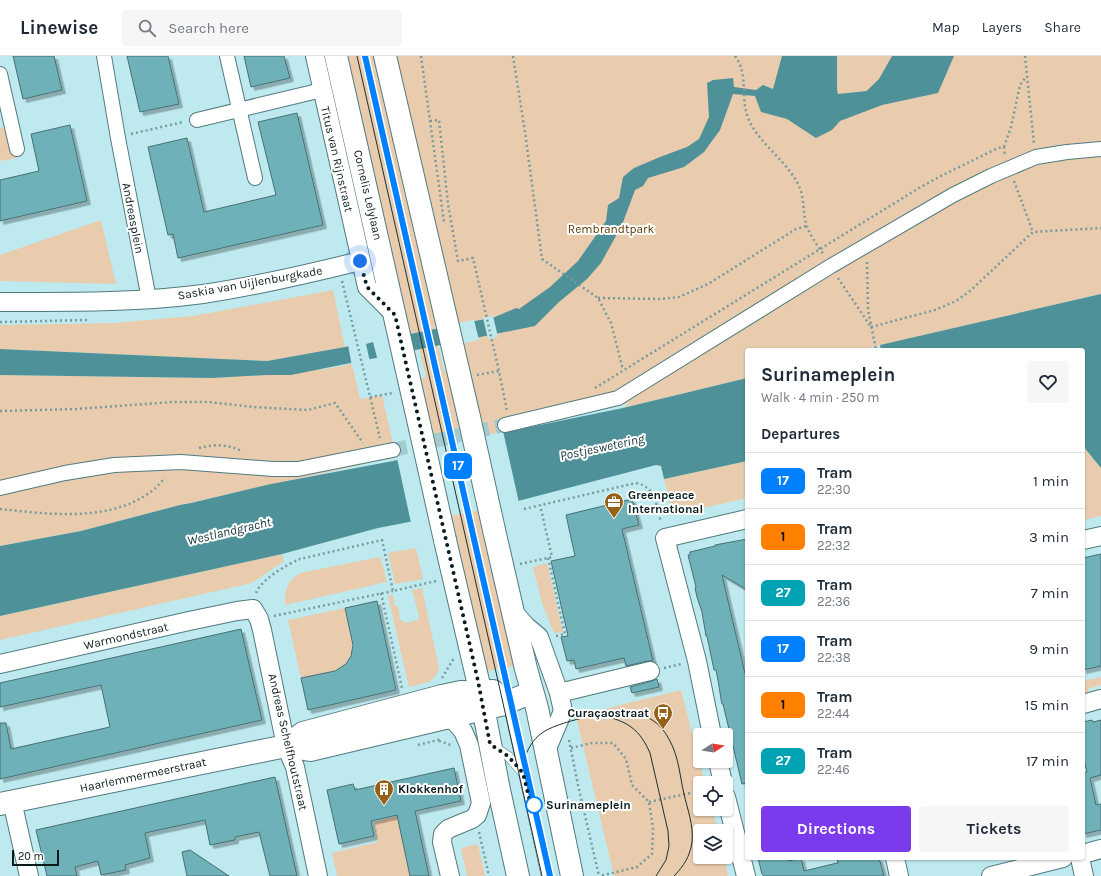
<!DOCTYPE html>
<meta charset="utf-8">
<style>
:root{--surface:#fff;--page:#f6f6f7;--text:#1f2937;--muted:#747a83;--line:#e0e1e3;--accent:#7c3aed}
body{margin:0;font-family:Karla,sans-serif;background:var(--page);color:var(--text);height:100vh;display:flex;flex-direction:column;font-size:15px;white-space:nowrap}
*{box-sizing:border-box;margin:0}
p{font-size:13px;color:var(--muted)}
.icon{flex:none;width:22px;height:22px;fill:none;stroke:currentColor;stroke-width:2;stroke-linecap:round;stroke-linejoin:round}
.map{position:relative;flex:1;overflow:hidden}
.panel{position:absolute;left:745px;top:292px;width:340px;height:512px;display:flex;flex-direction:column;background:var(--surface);border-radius:4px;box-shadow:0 1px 3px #0004}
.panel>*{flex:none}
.badge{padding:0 8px;border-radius:6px;font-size:14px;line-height:26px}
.needle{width:26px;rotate:78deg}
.tools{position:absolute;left:693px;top:672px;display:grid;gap:8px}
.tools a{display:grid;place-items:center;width:40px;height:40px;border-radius:4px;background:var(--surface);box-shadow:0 1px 3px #0004;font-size:20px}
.scale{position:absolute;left:12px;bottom:10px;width:47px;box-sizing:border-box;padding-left:4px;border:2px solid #0a1b1c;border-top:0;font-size:11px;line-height:14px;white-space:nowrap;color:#0a1b1c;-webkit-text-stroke:3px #fff;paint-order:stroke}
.you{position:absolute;width:20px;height:20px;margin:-10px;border:3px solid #fff;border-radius:50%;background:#1a73e8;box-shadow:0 0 0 6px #1a73e833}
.map>.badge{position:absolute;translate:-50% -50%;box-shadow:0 0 0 2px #fff}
h2{padding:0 16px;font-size:15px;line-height:36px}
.round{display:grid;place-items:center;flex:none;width:42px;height:42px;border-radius:4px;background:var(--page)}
.summary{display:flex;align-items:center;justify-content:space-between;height:68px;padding:0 16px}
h1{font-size:19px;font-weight:700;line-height:30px}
.action{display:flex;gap:8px;margin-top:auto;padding:8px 16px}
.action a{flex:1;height:46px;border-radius:4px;background:var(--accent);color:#fff;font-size:16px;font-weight:700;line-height:46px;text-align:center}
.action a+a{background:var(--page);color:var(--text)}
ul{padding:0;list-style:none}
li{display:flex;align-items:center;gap:12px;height:56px;padding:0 16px;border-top:1px solid var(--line)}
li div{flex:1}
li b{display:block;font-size:15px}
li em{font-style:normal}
li .badge{min-width:44px;font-weight:700;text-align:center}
header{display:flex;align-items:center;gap:24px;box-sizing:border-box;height:56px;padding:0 20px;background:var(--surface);border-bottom:1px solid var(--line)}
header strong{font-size:19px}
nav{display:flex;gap:22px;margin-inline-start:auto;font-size:14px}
.search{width:280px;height:36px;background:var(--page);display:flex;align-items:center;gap:10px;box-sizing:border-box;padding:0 14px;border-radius:4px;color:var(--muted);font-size:15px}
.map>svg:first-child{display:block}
</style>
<header>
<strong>Linewise</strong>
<div class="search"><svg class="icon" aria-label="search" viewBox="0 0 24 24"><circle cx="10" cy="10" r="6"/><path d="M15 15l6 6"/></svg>Search here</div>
<nav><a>Map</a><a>Layers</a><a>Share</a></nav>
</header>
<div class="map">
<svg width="1101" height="820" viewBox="0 0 1101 820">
<defs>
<filter id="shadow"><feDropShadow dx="3.5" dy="3.5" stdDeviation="0" flood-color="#0004"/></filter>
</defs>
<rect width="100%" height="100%" fill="#beeaef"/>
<path fill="#e9ccad" d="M348 0H377L439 269 434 271 444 315 449 314 515 610 486 615 421 322 426 321 415 276 410 277Z
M395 0H1101V238L861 294H747V322L623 352 630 347 479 382Z
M10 70 17 102 0 105V72Z
M101 164 116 228 0 225V199Z
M333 234 345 291 267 305 0 293V269L114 267 193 260Z
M352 308 360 343 382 339 396 401 184 448 81 475 0 490V319L212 322 326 313Z
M1083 390 1101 412V460L1083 464Z
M747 405V442L673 459 664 423Z
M416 492 423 523 395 528 388 497Z
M282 498 284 505 252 527 0 584V560Z
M380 501 387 526 285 549C285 533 286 526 300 517Z
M547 507 563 576 554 577 542 547 533 511Z
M422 532 439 612C435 628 423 627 409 631L388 540 393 539 395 550H398L400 563 405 567 418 564 419 560 412 534Z
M345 552C348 564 353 577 353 589 354 616 321 618 301 622L288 564Z
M1101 621V629L1088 633 1089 637 1083 638V625Z
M681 634 705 727H700V753H712L718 775H700V801H724L728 820H614L576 660Z
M397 760 410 820H337L332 797 378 786 374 766Z
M478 788 485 820H467L461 792Z"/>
<path fill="#4e9198" d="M782 0H837V32L838 40 841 47 850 51 879 23 892 0H954L938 37 882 49 840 65 832 74 816 82 787 63 761 56 755 40 733 38 720 74 704 96 684 111 648 122 643 130 635 134 622 169 601 207 587 223 559 246 535 270 291 319H267L212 322 0 319V293L267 305 345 291 495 261 516 252 519 253 550 231 578 205 606 165 608 149 619 142 623 121 634 112 660 101 687 91 699 83 709 61 707 27 713 24 733 22 734 31 756 34 763 29 773 33Z
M1101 238V412L1083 390V294H881L880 289Z
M747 322V405L664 423 661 410 656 409 518 445 378 472 282 498 0 560V490L81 475 180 449 191 447 271 428 393 405 501 377 623 352Z"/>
<path fill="#beeaef" d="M493 260 498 281 488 283 483 262 474 264 479 284 443 292 438 271Z
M409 277 413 297 378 305 373 286 366 288 370 306 352 310 348 289Z
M503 375 519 447 411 467 397 402Z"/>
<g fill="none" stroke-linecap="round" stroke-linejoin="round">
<path stroke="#4e9198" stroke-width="16" d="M818 46 829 47 878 42"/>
</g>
<path fill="#6eb1b8" stroke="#466f73" filter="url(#shadow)" d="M13 0H54L62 34 23 43Z
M127 0H168L179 48 140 56Z
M244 0H284L290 22 251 31Z
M297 57 323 169 178 202 173 178 168 179 148 91 187 82 204 156 276 139 258 66Z
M70 69 87 145 0 165V124L39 115 31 78Z
M632 443 639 469 622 473 653 605H648L626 610 624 602 576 613 574 604 567 605 561 581 568 580 551 505 575 500 566 459Z
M747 483V534L722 519 747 626V727L742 728 723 648H722L721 643 718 624 716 614H714L707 580H706L702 556 697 541 695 532 696 531 688 499H690V496L715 490V489Z
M1101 498V610L1083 614V502Z
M377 545 396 634 308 654 301 622 335 615 346 608 351 600 353 589 345 552Z
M241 573 262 664 0 723V667H6L11 693 110 671 101 629 0 651V627Z
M657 623 659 631 632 637 630 631 652 625Z
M1092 664 1093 666 1101 664V719L1090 722 1096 749 1101 748V774L1083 778V717L1087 716 1083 701V666Z
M454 712 461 745 415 755 429 820H410L397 759 371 765 374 780 339 788 327 734 353 728 355 734Z
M275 721 297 820H270L259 776 235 781V784L210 789 205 764 145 777 150 802 125 809 126 814 101 819 98 805 75 811 77 820H47L36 774Z
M190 794 229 820H187L182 796Z
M758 802H788L789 805 801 802 804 815 837 807H838L837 802H879L884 820H764L762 818Z"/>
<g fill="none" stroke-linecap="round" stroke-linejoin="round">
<path stroke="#a3cbcf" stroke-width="14" stroke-dasharray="14 7" stroke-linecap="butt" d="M393 394 505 369"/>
<defs>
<path id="service" d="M505 635 546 820
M493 690 508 700 522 716"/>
<path id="pedestrian" d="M104 0 118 82 149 243
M227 0 255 122
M0 18 17 93
M197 64 322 34
M505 369 618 342 831 210 953 139 991 120 1036 101 1067 96 1101 93
M0 432 65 417 114 409 181 406 273 413H298L393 394"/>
<path id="minor" d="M315 0 367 231 395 259
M0 246C68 246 135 247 203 238 256 230 308 218 360 205
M1083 484 1101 480
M512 554 526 570 539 581 559 637 563 655 546 695
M0 608 189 565 237 555 253 553 259 563 262 574 286 690 295 711 318 820
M559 637 650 615
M1083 648 1101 643
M447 661 456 667 463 675 469 689 481 747 477 759 472 763 448 773 443 778 442 786 450 820
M712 679 697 605 665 482 747 463
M718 705 723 727
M726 741 746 820
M12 745 29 820
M1083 798 1101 793
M895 802 899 820
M1080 802 1084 820
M991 820 1063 802"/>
<path id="secondary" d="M336 0 420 372
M385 0 469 361
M494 474 526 613 537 652 572 820
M445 484 478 625 499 734 518 820
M286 690 303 677 442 640 461 636 493 635
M0 748 286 690 310 694 504 648 532 636"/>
</defs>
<use href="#service" stroke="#517a7e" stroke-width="10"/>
<use href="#pedestrian" stroke="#517a7e" stroke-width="16"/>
<use href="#minor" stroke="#517a7e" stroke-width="20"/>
<use href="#secondary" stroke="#517a7e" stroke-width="24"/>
<path stroke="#789a9d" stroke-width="2.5" stroke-dasharray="2 3" stroke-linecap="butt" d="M421 0 444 166
M513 0 525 76 542 203 598 242 611 267 623 314
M735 0C749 19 740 41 748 62 759 88 785 103 798 128 805 141 802 156 807 170 810 180 818 190 824 199
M1025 0 1034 88
M430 65 439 64 448 148 458 205 473 202 499 315
M131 78 183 66
M1004 91 1011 71 1020 29 1026 21
M1014 125 1033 176
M867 206 868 254 876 294
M838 222 871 271
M342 225 380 382
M598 242 661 243 679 241 708 228 796 173 807 170
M0 266 87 264
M871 271 935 254 956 245 970 235 1033 176 1101 172
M477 319 499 315 507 355
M595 332 919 132 941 120 998 92 1004 91 1005 100
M370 341 393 337
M0 355 76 353 173 346H209L253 351 308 354 335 347 363 387
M199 392C214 388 227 388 242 395
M0 453C50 458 109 467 152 435 157 431 161 426 165 422
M524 453 636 427C656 431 656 449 661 466
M548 502 565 578 556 580
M520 508 552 501 540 449
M256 537C262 523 286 509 300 503L382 484 393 535 436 525
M381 537 402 632
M274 560 393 535
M664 612 681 608
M442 622 454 602
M569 684 578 729 599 820
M439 685 451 689
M418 689 442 683
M571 692 592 687H613L626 703 632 729 649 746 653 772 652 798 637 811 600 820
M649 746 700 735
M479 776 489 820"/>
<use href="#service" stroke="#fff" stroke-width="9"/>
<use href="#pedestrian" stroke="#fff" stroke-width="14"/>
<use href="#minor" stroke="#fff" stroke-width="18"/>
<use href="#secondary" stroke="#fff" stroke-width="22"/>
<path stroke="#1c3031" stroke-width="1" d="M357 0 542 820
M365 0 550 820
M603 660C628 665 640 674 650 697L668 775 669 790 666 804 656 820
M524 704C527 694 533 683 542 677 556 666 609 655 627 655 637 656 647 660 655 666 662 671 667 679 671 687 679 703 680 721 684 738 687 752 694 770 692 786 690 800 684 810 674 820"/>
<defs>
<path id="secondary-bridge" d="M469 361 494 474
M420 372 445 484"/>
</defs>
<use href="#secondary-bridge" stroke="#517a7e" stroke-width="24" stroke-linecap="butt"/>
<use href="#secondary-bridge" stroke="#fff" stroke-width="22"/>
</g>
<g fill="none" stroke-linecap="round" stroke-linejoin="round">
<defs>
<path id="line" d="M365 0 550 820"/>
</defs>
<use href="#line" stroke="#fff" stroke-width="9"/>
<use href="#line" stroke="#007fff" stroke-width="6"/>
<path stroke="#0a1b1c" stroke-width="4" stroke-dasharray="0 7.2" d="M360 205 367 231 395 259 478 625 490 688 508 700 523 717 530 746 534 749"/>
</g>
<defs>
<symbol id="office-pin" viewBox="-11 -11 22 30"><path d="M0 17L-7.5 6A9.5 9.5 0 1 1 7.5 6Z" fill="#966117" stroke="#fff"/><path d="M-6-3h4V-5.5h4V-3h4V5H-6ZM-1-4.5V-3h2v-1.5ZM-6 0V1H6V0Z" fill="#fff"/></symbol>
<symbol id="bus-pin" viewBox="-11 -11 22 30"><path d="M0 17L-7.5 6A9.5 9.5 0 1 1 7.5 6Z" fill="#966117" stroke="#fff"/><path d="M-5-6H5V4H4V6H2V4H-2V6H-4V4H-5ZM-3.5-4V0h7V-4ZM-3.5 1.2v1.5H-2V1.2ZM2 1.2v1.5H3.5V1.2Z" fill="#fff"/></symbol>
<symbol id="building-pin" viewBox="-11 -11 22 30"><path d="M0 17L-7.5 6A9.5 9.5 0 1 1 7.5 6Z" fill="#966117" stroke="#fff"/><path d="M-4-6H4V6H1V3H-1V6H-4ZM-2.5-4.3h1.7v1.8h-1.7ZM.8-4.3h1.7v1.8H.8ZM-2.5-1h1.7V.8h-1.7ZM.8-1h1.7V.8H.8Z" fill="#fff"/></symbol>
</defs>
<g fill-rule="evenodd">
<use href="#office-pin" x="603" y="435" width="22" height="30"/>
<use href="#bus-pin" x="652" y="646" width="22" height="30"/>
<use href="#building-pin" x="373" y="722" width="22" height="30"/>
</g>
<circle fill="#fff" stroke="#007fff" stroke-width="2" cx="534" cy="749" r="8"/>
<g text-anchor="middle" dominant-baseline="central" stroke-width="4" stroke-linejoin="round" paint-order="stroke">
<g font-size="12" fill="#0a1b1c" stroke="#fff">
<text transform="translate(337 103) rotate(77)">Titus van Rijnstraat</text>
<text transform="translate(368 139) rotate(77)">Cornelis Lelylaan</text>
<text transform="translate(133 162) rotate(79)">Andreasplein</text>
<text transform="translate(250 227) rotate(-10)">Saskia van Uijlenburgkade</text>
<text transform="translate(126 580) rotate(-13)">Warmondstraat</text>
<text transform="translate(288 686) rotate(77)">Andreas Schelfhoutstraat</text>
<text transform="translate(143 719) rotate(-12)">Haarlemmermeerstraat</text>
</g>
<g font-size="12" fill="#5a3702" stroke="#fff">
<text x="611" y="173">Rembrandtpark</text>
</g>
<g font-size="12" font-weight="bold" fill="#0a1b1c" stroke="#fff" text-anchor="start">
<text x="628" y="439">Greenpeace<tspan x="628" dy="14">International</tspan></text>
<text x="649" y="657" text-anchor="end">Curaçaostraat</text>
<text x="398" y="733">Klokkenhof</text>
</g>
<g font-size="12" font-weight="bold" fill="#0a1b1c" stroke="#fff" text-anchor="start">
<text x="546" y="749">Surinameplein</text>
</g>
<g font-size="13" font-style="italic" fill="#133539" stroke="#fff">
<text transform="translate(602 391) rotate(-12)">Postjeswetering</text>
<text transform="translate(229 475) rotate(-13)">Westlandgracht</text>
</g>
</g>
</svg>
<div class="tools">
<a><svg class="needle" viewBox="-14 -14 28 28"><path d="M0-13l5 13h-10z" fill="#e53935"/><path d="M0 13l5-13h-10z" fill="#747a83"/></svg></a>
<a><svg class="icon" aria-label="locate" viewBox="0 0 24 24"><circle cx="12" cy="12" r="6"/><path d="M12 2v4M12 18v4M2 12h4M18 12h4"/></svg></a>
<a><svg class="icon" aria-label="layers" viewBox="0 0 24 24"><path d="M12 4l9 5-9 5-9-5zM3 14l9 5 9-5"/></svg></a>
</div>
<div class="scale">20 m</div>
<div class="you" style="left:360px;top:205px"></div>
<b class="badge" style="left:458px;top:410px;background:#007fff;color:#fff">17</b>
<section class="panel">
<div class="summary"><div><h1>Surinameplein</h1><p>Walk · 4 min · 250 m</p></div><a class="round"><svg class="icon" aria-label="heart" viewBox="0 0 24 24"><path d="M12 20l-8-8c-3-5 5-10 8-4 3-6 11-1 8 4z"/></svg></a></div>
<h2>Departures</h2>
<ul>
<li><span class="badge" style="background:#007fff;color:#fff">17</span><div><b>Tram</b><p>22:30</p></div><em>1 min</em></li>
<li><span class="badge" style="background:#ff7f00;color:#111">1</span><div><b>Tram</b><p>22:32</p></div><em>3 min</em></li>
<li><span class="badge" style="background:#00a3b4;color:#fff">27</span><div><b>Tram</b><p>22:36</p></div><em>7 min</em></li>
<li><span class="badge" style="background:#007fff;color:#fff">17</span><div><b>Tram</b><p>22:38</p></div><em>9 min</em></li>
<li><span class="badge" style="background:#ff7f00;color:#111">1</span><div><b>Tram</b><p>22:44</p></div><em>15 min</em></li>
<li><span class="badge" style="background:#00a3b4;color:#fff">27</span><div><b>Tram</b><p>22:46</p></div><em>17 min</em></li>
</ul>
<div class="action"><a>Directions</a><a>Tickets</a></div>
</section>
</div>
